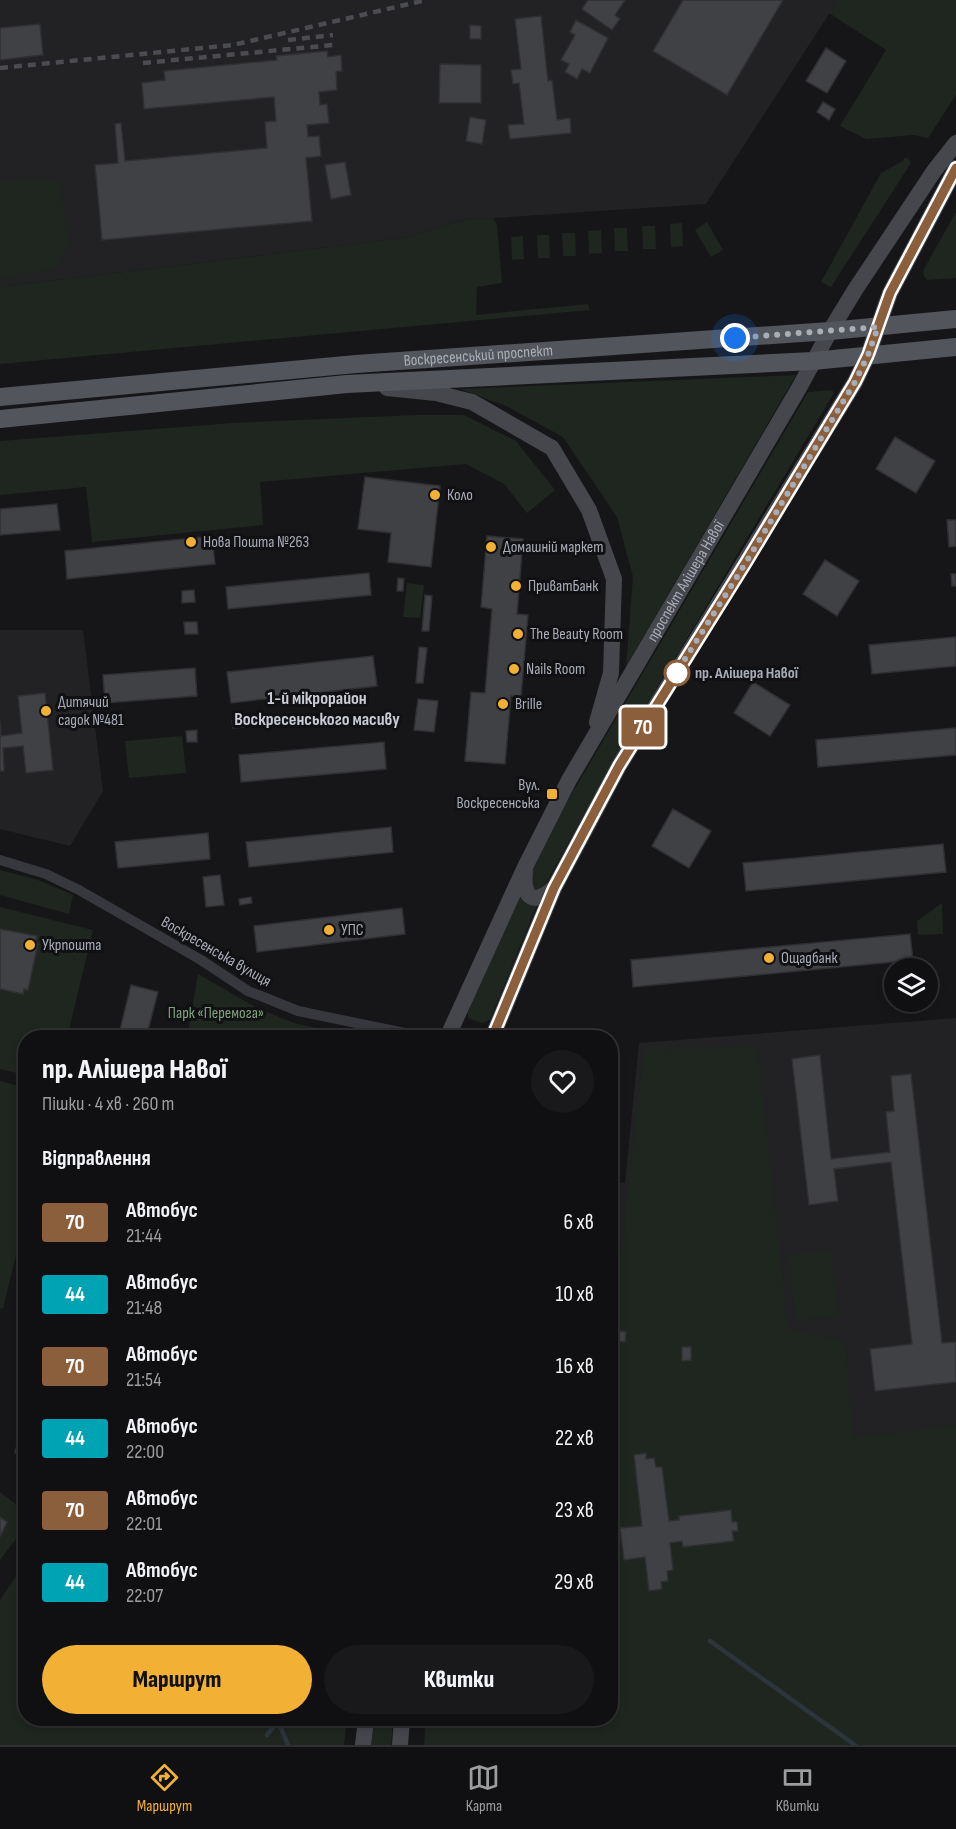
<!DOCTYPE html>
<html lang="uk">
<meta charset="utf-8">
<style>
:root{--surface:#101012;--page:#19191b;--text:#f1f3f6;--muted:#9c9d9f;--line:#303032;--accent:#f2b134}
body{margin:0;font-family:"Sofia Sans Condensed",sans-serif;background:var(--page);color:var(--text);height:100vh;display:flex;flex-direction:column;font-size:22px;white-space:nowrap}
*{box-sizing:border-box;margin:0}
p{font-size:20px;color:var(--muted)}
.icon{flex:none;width:33px;height:33px;fill:none;stroke:currentColor;stroke-width:2;stroke-linecap:round;stroke-linejoin:round}
.map{position:relative;flex:1;overflow:hidden}
.sheet{position:absolute;left:18px;top:1030px;width:600px;height:696px;display:flex;flex-direction:column;background:var(--surface);border-radius:24px;box-shadow:0 3px 9px #0003,0 0 0 2px var(--line)}
.sheet>*{flex:none}
.badge{padding:0 12px;border-radius:4px;font-size:21px;line-height:39px}
.controls{position:absolute;left:884px;top:958px;display:grid;gap:12px}
.controls a{display:grid;place-items:center;width:54px;height:54px;border-radius:50%;background:var(--surface);box-shadow:0 3px 9px #0003,0 0 0 2px var(--line);font-size:30px}
.you{position:absolute;width:30px;height:30px;margin:-15px;border:4px solid #fff;border-radius:50%;background:#1a73e8;box-shadow:0 0 0 9px #1a73e833}
.map>.badge{position:absolute;translate:-50% -50%;box-shadow:0 0 0 3px #fff}
h2{padding:0 24px;font-size:22px;line-height:54px}
.round{display:grid;place-items:center;flex:none;width:63px;height:63px;border-radius:32px;background:var(--page)}
.summary{display:flex;align-items:center;justify-content:space-between;height:102px;padding:0 24px}
h1{font-size:28px;font-weight:800;line-height:45px}
.action{display:flex;gap:12px;margin-top:auto;padding:12px 24px}
.action a{flex:1;height:69px;border-radius:36px;background:var(--accent);color:#111;font-size:24px;font-weight:800;line-height:69px;text-align:center}
.action a+a{background:var(--page);color:var(--text)}
ul{padding:0;list-style:none}
li{display:flex;align-items:center;gap:18px;height:72px;padding:0 24px}
li div{flex:1}
li b{display:block;font-size:22px}
li em{font-style:normal}
li .badge{min-width:66px;font-weight:700;text-align:center}
.tabs{display:flex;justify-content:space-around;align-items:center;height:84px;border-top:2px solid var(--line);background:var(--surface);font-size:16px;color:var(--muted)}
.tabs a{display:grid;justify-items:center;gap:3px}
.tabs .on{color:var(--accent)}
.map>svg:first-child{display:block}
</style>
<div class="map">
<svg width="956" height="1745" viewBox="0 0 956 1745">
<rect width="100%" height="100%" fill="#161618"/>
<path fill="#222225" d="M0 0H838L706 204 464 220 404 238 0 287Z
M0 630H83L103 791 70 846 0 829Z
M956 1018V1562L611 1378 610 1181 625 1183 639 1043Z"/>
<path fill="#1e261f" d="M838 0H956V95L928 138 914 135 866 139 840 126 886 50 829 13Z
M904 158H908L911 163 831 287 821 282 881 173 903 161Z
M38 178 60 183 69 247 53 269 0 278V182Z
M956 212V278L927 280 923 275 924 269Z
M493 218 497 225 502 283 477 287 476 315 588 304 590 310 0 364V287L404 238 464 220Z
M707 222 723 250 711 257 695 230Z
M682 223 683 246 671 247 670 224Z
M642 226H655L656 249H643Z
M614 228H627L628 251H615Z
M601 230 602 253 589 254 588 231Z
M562 233H575L576 256H563Z
M537 235H549L550 258H538Z
M523 236 524 259 512 260 511 237Z
M796 375 626 667 633 577 617 517 563 437 506 406 460 389Z
M831 390 834 393 614 760 545 885 490 1020 482 1023 468 1018V1009L537 853 808 392Z
M415 415H464L516 441 555 490 527 513 504 484 466 464 260 482 263 525 92 542 86 487 0 495V441L233 423Z
M407 583 424 585 420 618 403 617Z
M182 736 186 773 129 778 125 741Z
M0 870 38 880 73 895 69 914 0 895Z
M942 903 943 934 918 935 917 921Z
M0 907 93 930 67 1038H26L25 1075 0 1069Z
M198 974 257 1008 294 1023 363 1038H187Z
M757 1046 788 1329 845 1341 853 1438 956 1425V1745H424L426 1719H610L611 1325 613 1324 644 1049Z
M0 1081 26 1088 25 1217 3 1309 0 1308Z
M831 1250 838 1316 796 1321 788 1255Z
M0 1492 26 1512 25 1527 0 1560Z
M25 1563 26 1719H347L344 1745H0V1600Z
M372 1719H393L391 1745H369Z"/>
<g fill="none" stroke-linecap="round" stroke-linejoin="round">
<path stroke="#2c353c" stroke-width="4.5" d="M710 1641 855 1745
M278 1721 288 1745
M267 1735 278 1721"/>
</g>
<path fill="#404145" stroke="#303034" stroke-width="1.5" d="M588 0H625L615 15 620 19 612 30 582 9Z
M683 0H783L727 95 653 51Z
M541 16 548 81 552 80 557 120 570 118 571 133 510 139 508 125 524 124 519 83 513 84 511 70 521 69 515 19Z
M576 20 608 38 590 73 582 69 577 79 565 72 569 64 561 60 575 35 570 32Z
M40 24 43 55 0 60V28Z
M470 25 481 26V39H470Z
M826 48 846 61 827 93 806 81Z
M327 51 328 57 341 55 342 71 336 72 337 90 319 92 320 105 327 104 329 123 307 125 308 137 319 136 321 156 306 158 312 221 102 240 95 165 118 163 115 124 121 123 125 161 267 148 265 122 276 121 274 97 144 109 142 83 165 80 164 71 277 60 276 56Z
M440 64 481 65V103H439Z
M823 102 835 109 829 120 817 112Z
M470 117 486 120 482 144 466 141Z
M345 162 351 195 331 199 325 165Z
M895 437 935 461 916 493 876 469Z
M365 477 440 486 431 567 388 562 391 533 358 529Z
M57 504 60 530 0 535V509Z
M947 520H956V546L949 547Z
M212 536 215 564 67 579 65 551Z
M487 536 523 539 517 614 528 615 521 697 511 696 505 764 465 761 471 692 485 693 492 609 481 607Z
M825 560 859 581 837 616 803 594Z
M369 573 371 595 228 609 226 587Z
M951 574H956V586H952Z
M398 578 404 579 403 591H397Z
M194 590 195 602 182 603V591Z
M425 595 432 596 429 631H422Z
M184 622H197L198 634H185Z
M956 637V666L872 674 869 645Z
M419 647 427 648 423 683H416Z
M373 656 377 686 231 703 227 672Z
M195 668 197 696 105 703 103 675Z
M753 682 790 705 770 736 734 713Z
M45 693 53 770 26 773 23 746 3 748 4 771H0V721L1 736 22 733 18 696Z
M418 699 438 701 434 732 414 730Z
M243 720V727L233 728 232 721Z
M956 728V755L818 767 816 740Z
M197 730V742H187L186 731Z
M384 742 386 769 241 782 239 755Z
M673 809 711 831 689 868 652 846Z
M391 827 393 852 249 867 246 842Z
M208 833 210 859 118 868 115 842Z
M943 844 946 872 746 891 743 863Z
M220 875 224 905 206 907 203 877Z
M251 897 252 903 240 905 239 899Z
M402 908 405 934 257 952 254 926Z
M0 929 37 936 35 943 38 944 28 990 24 989 23 994 0 989Z
M910 934 913 960 633 987 631 960Z
M131 985 158 992 146 1038H118Z
M820 1055 831 1159 890 1152 886 1112 894 1111 891 1076 911 1074 942 1343 956 1342V1382L875 1391 870 1349 912 1344 891 1162 834 1169 838 1201 809 1205 792 1059Z
M613 1330 626 1332 625 1342 612 1341Z
M682 1347H691V1360L682 1361Z
M26 1411V1455L15 1453Z
M646 1453V1459L654 1458 656 1467H662L669 1521 679 1520V1516L731 1510 732 1522H737L738 1531H732L734 1541 683 1547 682 1541 670 1543 673 1570 667 1571 668 1581 661 1582 662 1589 649 1591 645 1557 624 1560 620 1528 642 1526 634 1455Z
M0 1517 7 1522 0 1537Z"/>
<g fill="none" stroke-linecap="round" stroke-linejoin="round">
<path stroke="#37383d" stroke-width="10" d="M0 860 46 874 79 890 201 960 248 991 261 996 298 1011 429 1038"/>
<g stroke="#45474d" stroke-width="16">
<path d="M387 388 436 393 472 402 552 448 589 510 614 579 611 673 597 722"/>
<path d="M525 871C522 897 533 907 554 888"/>
<path id="s1" d="M447 1038 525 867 569 780 799 388 830 331 855 290 934 171 956 143"/>
<path d="M492 1038 554 888 619 766 855 382 868 355 890 293 956 168"/>
<path d="M363 1745 366 1719"/>
<path d="M400 1745 402 1719"/>
</g>
<g stroke="#53555c" stroke-width="18">
<path id="s2" d="M0 397 356 364 830 331 956 319"/>
<path d="M0 419 347 384 813 361 956 347"/>
</g>
<path stroke="#4a4c52" stroke-width="4.5" stroke-dasharray="8 6" stroke-linecap="butt" d="M288 40 333 35
M143 63 333 45
M0 68 233 45 426 0"/>
</g>
<g fill="none" stroke-linecap="round" stroke-linejoin="round">
<defs>
<path id="line" d="M492 1038 554 888 619 766 745 564 855 382 868 355 890 293 956 168"/>
</defs>
<use href="#line" stroke="#fff" stroke-width="14"/>
<use href="#line" stroke="#8b5e3c" stroke-width="9"/>
<path stroke="#a8adb8" stroke-width="6" stroke-dasharray="0 10.8" d="M677 673 675 675 745 564 855 382 868 355 878 327 735 338"/>
</g>
<g fill="#f2b134" stroke="#111113" stroke-width="2">
<circle cx="435" cy="495" r="6"/>
<circle cx="191" cy="542" r="6"/>
<circle cx="491" cy="547" r="6"/>
<circle cx="516" cy="586" r="6"/>
<circle cx="518" cy="634" r="6"/>
<circle cx="514" cy="669" r="6"/>
<circle cx="503" cy="704" r="6"/>
<circle cx="46" cy="711" r="6"/>
<rect x="546" y="788" width="12" height="12" rx="3"/>
<circle cx="329" cy="930" r="6"/>
<circle cx="30" cy="945" r="6"/>
<circle cx="769" cy="958" r="6"/>
</g>
<circle fill="#fff" stroke="#8b5e3c" stroke-width="3" cx="677" cy="673" r="12"/>
<g text-anchor="middle" dominant-baseline="central" stroke-width="6" stroke-linejoin="round" paint-order="stroke">
<g font-size="16" fill="#a8adb8" stroke="#111113">
<text stroke="none"><textPath href="#s2" startOffset="480">Воскресенський проспект</textPath></text>
<text stroke="none"><textPath href="#s1" startOffset="516">проспект Алішера Навої</textPath></text>
<text transform="translate(216 952) rotate(30)">Воскресенська вулиця</text>
</g>
<g font-size="16" fill="#a8adb8" stroke="#111113" text-anchor="start">
<text x="447" y="495">Коло</text>
<text x="203" y="542">Нова Пошта №263</text>
<text x="503" y="547">Домашній маркет</text>
<text x="528" y="586">ПриватБанк</text>
<text x="530" y="634">The Beauty Room</text>
<text x="526" y="669">Nails Room</text>
<text x="58" y="702">Дитячий<tspan x="58" dy="18">садок №481</tspan></text>
<text x="515" y="704">Brille</text>
<text x="540" y="785" text-anchor="end">Вул.<tspan x="540" dy="18">Воскресенська</tspan></text>
<text x="341" y="930">УПС</text>
<text x="42" y="945">Укрпошта</text>
<text x="781" y="958">Ощадбанк</text>
</g>
<g font-size="16" font-weight="bold" fill="#a8adb8" stroke="#111113" text-anchor="start">
<text x="695" y="673">пр. Алішера Навої</text>
</g>
<g font-size="16" fill="#7fa381" stroke="#111113">
<text x="216" y="1013">Парк «Перемога»</text>
</g>
<g font-size="18" font-weight="bold" fill="#c9ccd4" stroke="#111113">
<text x="317" y="698">1-й мікрорайон<tspan x="317" dy="21">Воскресенського масиву</tspan></text>
</g>
</g>
</svg>
<div class="controls">
<a><svg class="icon" aria-label="layers" viewBox="0 0 24 24"><path d="M12 4l9 5-9 5-9-5zM3 14l9 5 9-5"/></svg></a>
</div>
<div class="you" style="left:735px;top:338px"></div>
<b class="badge" style="left:643px;top:727px;background:#8b5e3c;color:#fff">70</b>
<section class="sheet">
<div class="summary"><div><h1>пр. Алішера Навої</h1><p>Пішки · 4 хв · 260 m</p></div><a class="round"><svg class="icon" aria-label="heart" viewBox="0 0 24 24"><path d="M12 20l-8-8c-3-5 5-10 8-4 3-6 11-1 8 4z"/></svg></a></div>
<h2>Відправлення</h2>
<ul>
<li><span class="badge" style="background:#8b5e3c;color:#fff">70</span><div><b>Автобус</b><p>21:44</p></div><em>6 хв</em></li>
<li><span class="badge" style="background:#00a3b4;color:#fff">44</span><div><b>Автобус</b><p>21:48</p></div><em>10 хв</em></li>
<li><span class="badge" style="background:#8b5e3c;color:#fff">70</span><div><b>Автобус</b><p>21:54</p></div><em>16 хв</em></li>
<li><span class="badge" style="background:#00a3b4;color:#fff">44</span><div><b>Автобус</b><p>22:00</p></div><em>22 хв</em></li>
<li><span class="badge" style="background:#8b5e3c;color:#fff">70</span><div><b>Автобус</b><p>22:01</p></div><em>23 хв</em></li>
<li><span class="badge" style="background:#00a3b4;color:#fff">44</span><div><b>Автобус</b><p>22:07</p></div><em>29 хв</em></li>
</ul>
<div class="action"><a>Маршрут</a><a>Квитки</a></div>
</section>
</div>
<nav class="tabs">
<a class="on"><svg class="icon" aria-label="directions" viewBox="0 0 24 24"><path d="M12 3l9 9-9 9-9-9zM9 14v-3h6M13 9l2 2-2 2"/></svg>Маршрут</a>
<a><svg class="icon" aria-label="map" viewBox="0 0 24 24"><path d="M3 6l6-2 6 2 6-2v14l-6 2-6-2-6 2zM9 4v14M15 6v14"/></svg>Карта</a>
<a><svg class="icon" aria-label="tickets" viewBox="0 0 24 24"><path d="M3 7h18v10H3zM15 7v10"/></svg>Квитки</a>
</nav>
